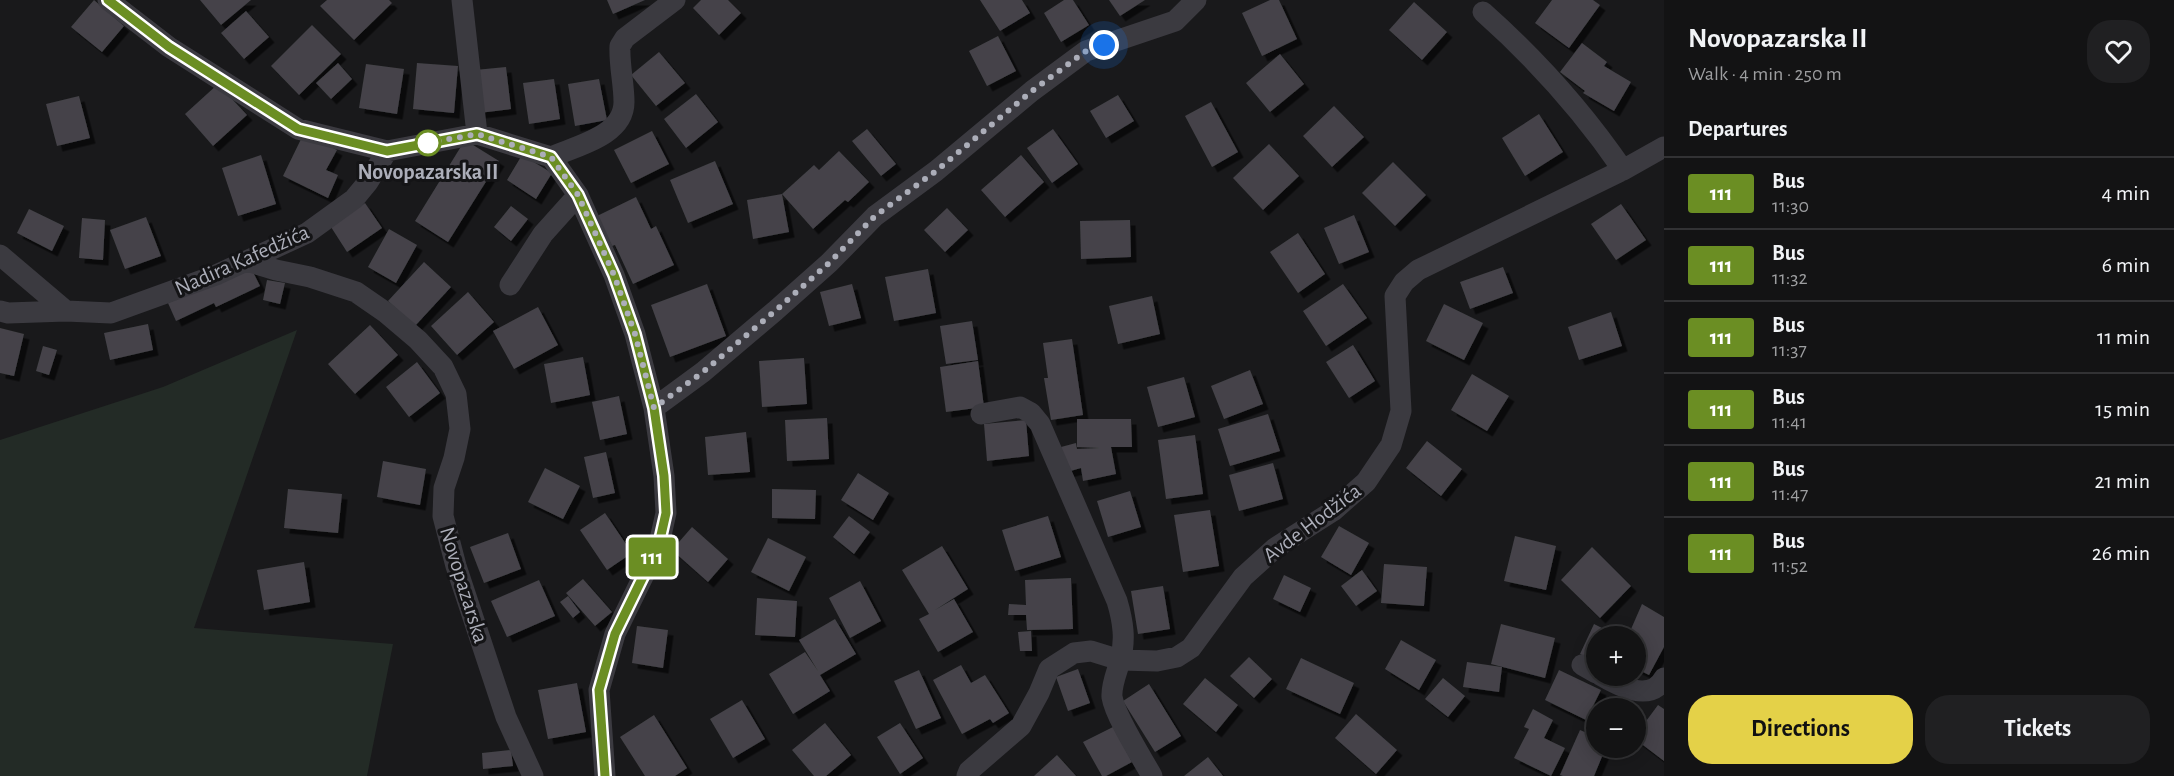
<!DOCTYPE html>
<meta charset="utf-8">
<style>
:root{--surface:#131314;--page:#202022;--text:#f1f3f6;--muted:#9d9ea0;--line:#323234;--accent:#e4d148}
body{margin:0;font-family:"Alegreya Sans",sans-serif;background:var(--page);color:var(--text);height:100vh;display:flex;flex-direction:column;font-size:22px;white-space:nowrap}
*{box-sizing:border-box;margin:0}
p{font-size:20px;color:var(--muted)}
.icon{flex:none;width:33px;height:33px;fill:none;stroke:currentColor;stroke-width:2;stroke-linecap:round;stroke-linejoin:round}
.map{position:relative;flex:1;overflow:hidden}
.drawer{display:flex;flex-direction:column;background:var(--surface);width:510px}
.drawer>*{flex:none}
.badge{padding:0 12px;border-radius:4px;font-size:21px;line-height:39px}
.buttons{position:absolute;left:1586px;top:626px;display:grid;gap:12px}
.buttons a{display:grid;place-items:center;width:60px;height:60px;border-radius:50%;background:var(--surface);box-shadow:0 3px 15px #0003,0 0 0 2px var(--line);font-size:30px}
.you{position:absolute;width:30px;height:30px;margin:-15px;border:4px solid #fff;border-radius:50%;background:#1a73e8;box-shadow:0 0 0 9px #1a73e833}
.map>.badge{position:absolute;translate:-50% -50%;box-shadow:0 0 0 3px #fff}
h2{padding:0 24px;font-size:22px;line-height:54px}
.round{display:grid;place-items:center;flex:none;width:63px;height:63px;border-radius:24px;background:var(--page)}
.overview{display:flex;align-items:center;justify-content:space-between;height:102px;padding:0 24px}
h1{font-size:28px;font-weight:700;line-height:45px}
.button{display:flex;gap:12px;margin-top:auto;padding:12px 24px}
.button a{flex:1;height:69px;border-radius:24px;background:var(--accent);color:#111;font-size:24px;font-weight:700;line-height:69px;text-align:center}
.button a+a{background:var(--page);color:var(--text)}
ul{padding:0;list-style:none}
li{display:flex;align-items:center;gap:18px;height:72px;padding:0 24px;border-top:2px solid var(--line)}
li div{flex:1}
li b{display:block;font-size:22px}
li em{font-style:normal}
li .badge{min-width:66px;font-weight:700;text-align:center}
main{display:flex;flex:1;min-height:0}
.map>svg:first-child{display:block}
</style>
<main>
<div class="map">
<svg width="1664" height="776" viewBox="0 0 1664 776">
<defs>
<filter id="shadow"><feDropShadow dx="5.5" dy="5.5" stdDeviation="0" flood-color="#0009"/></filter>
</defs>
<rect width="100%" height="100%" fill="#19191b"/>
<path fill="#232b26" d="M297 330 194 628 393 644 367 776H0V440L163 387Z"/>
<path fill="#444348" filter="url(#shadow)" d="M94 0 124 26 102 52 71 27Z
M200 0H251L221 25Z
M327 0H389L392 3 354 40 320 6Z
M607 0H645L613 14Z
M701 0H728L741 13 719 35 693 8Z
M980 0H1022L1030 13 1000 31Z
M1064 0H1073L1089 25 1061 42 1044 13Z
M1109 0H1145L1120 16Z
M1270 0H1279L1297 39 1262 56 1242 13Z
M1552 0H1593L1600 5 1569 48 1535 23Z
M1414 2 1447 32 1422 60 1389 30Z
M246 11 269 37 244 59 221 33Z
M312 25 341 54 299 95 271 66Z
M998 36 1016 71 987 86 969 51Z
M1582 43 1607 62 1604 66 1631 82 1614 111 1583 93 1585 91 1560 72Z
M659 52 685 83 656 106 631 75Z
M1280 54 1304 84 1270 112 1246 83Z
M338 63 352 79 331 99 316 83Z
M417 63 458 66 454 113 413 109Z
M366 64 404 69 397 114 359 108Z
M506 67 511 109 479 113 475 70Z
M554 79 560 119 529 124 523 83Z
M599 79 607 120 575 126 568 84Z
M218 84 247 115 213 146 185 114Z
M696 94 718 122 686 148 664 119Z
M1118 95 1134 121 1106 138 1090 111Z
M79 96 90 138 57 146 46 104Z
M1211 102 1238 152 1212 167 1185 116Z
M1334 106 1364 137 1332 167 1303 136Z
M1539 114 1563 152 1525 176 1502 138Z
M867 129 896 164 881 176 852 141Z
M1053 129 1078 164 1052 183 1027 148Z
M652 131 669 164 631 183 614 150Z
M304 133 337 150 326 170 338 175 328 198 283 176Z
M465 140 499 161 448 242 415 221Z
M1269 144 1299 176 1263 210 1233 178Z
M839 151 869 182 848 202 845 200 813 229 782 194 814 165 819 170Z
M261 155 276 204 238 216 222 168Z
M522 155 552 173 536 199 507 180Z
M1021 155 1044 182 1005 217 981 190Z
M715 161 733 204 688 223 670 180Z
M1393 162 1426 195 1395 226 1362 193Z
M782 194 789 232 753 239 747 200Z
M636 197 651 229 656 226 674 265 633 284 615 245 612 246 597 216Z
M365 203 382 228 347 252 331 227Z
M1621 204 1646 240 1616 260 1591 224Z
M511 206 528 219 511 241 494 227Z
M947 208 968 230 945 252 924 230Z
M29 209 64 226 52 251 17 233Z
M1354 215 1369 252 1339 264 1324 228Z
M146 217 161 256 125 269 110 230Z
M82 218 105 220 103 260 79 258Z
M1130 220 1131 257 1081 259 1080 221Z
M389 229 417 245 396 283 368 267Z
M1298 233 1325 274 1298 293 1270 252Z
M424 262 451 287 415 326 388 301Z
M1503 267 1513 293 1470 309 1460 282Z
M251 268 260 286 216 307 214 303 176 321 168 303Z
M928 269 936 313 894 321 885 277Z
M267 280 285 283 280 304 263 300Z
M707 284 726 336 670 357 651 305Z
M852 284 861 318 829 326 820 292Z
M1343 284 1367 318 1326 346 1303 311Z
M468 292 494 322 457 355 431 326Z
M1152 296 1160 334 1118 344 1109 306Z
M1444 304 1483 323 1464 360 1426 341Z
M538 307 558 345 514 369 493 331Z
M1611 312 1622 346 1579 360 1568 327Z
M972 321 978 360 946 364 940 326Z
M148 324 153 350 110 360 104 333Z
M370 325 398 355 355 394 328 364Z
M0 328 24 334 14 376 0 373Z
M1072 339 1083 415 1051 420 1044 378H1048L1043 343Z
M1353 345 1375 381 1349 398 1326 362Z
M43 346 57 350 49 375 36 371Z
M583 357 590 395 551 403 544 364Z
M804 358 807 404 762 407 759 361Z
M978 361 984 407 946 412 940 367Z
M417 362 440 393 409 417 386 387Z
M1250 370 1263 404 1224 419 1211 386Z
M1472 374 1509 396 1487 431 1451 410Z
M1184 377 1195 417 1158 427 1147 387Z
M619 396 627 434 600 440 592 402Z
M1268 414 1280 451 1230 466 1218 429Z
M827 418 829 459 787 461 785 420Z
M1077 419H1131L1132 447H1111L1116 474 1083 481 1081 468 1067 472 1061 447 1076 443 1077 449 1099 448 1077 447Z
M1026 420 1029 456 987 461 984 424Z
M746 432 750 472 708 475 705 437Z
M1195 435 1203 494 1166 499 1158 440Z
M1427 441 1462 469 1441 496 1406 468Z
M606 452 615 493 593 498 584 457Z
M383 461 426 469 420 505 377 497Z
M1273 463 1283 499 1239 511 1229 475Z
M545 468 580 486 563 519 528 502Z
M858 473 889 493 873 520 841 500Z
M288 489 342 494 338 533 284 528Z
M772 489 816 490 815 519 772 518Z
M1130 491 1141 527 1108 537 1097 501Z
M1210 510 1219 566 1183 572 1174 515Z
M605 513 632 553 607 570 580 530Z
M849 516 870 532 854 554 833 537Z
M1048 516 1061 557 1015 571 1002 530Z
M1339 526 1369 543 1351 575 1321 557Z
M692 527 728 559 708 582 672 550Z
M508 533 521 569 484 583 470 547Z
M1515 536 1556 546 1546 590 1504 581Z
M768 538 806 557 789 591 751 572Z
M942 546 968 589 935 610 954 599 973 632 938 652 919 619 929 614 902 570Z
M1592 547 1631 586 1600 618 1561 580Z
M304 562 310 602 264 610 257 570Z
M1384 564 1427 567 1424 606 1381 603Z
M1362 570 1377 591 1356 606 1341 586Z
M1284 575 1311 588 1300 612 1273 599Z
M1071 578 1073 629 1027 630 1026 615H1008L1009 604 1026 605 1025 580Z
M583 579 612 612 595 626 566 593Z
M539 580 555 616 507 637 491 601Z
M860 581 881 621 850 638 829 598Z
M1163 586 1170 629 1138 634 1131 591Z
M568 596 580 612 573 618 560 602Z
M757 598 797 601 795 637 755 635Z
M1642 604 1664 617V647L1649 675 1635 668V636H1628Z
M835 619 856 654 820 675 830 691 793 714 769 674 805 652 818 671 799 640Z
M1501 624 1555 638 1545 678 1491 664Z
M1594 624 1618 636H1596V662L1580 654Z
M637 626 668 630 663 668 632 663Z
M1031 631 1032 651H1020L1018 632Z
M1401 640 1436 660 1419 690 1385 669Z
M1249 657 1272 679 1254 698 1230 676Z
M1301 658 1354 683 1340 714 1286 689Z
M1467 662 1502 667 1499 692 1463 687Z
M961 665 971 683 985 675 1009 713 993 723 990 719 962 734 933 680Z
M1078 669 1090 703 1068 711 1056 677Z
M919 670 941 718 916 729 894 681Z
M1559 670 1601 690 1586 720 1545 700Z
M1205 678 1238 705 1216 732 1183 704Z
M1443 678 1465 696 1448 717 1425 699Z
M577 683 586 732 548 739 538 690Z
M1149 684 1181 736 1155 752 1123 701Z
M742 700 765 739 733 758 710 719Z
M1658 705 1664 709V761L1635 739V736Z
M1533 709 1553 720 1544 738 1565 748 1551 776 1514 758 1529 729 1524 727Z
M1356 714 1397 750 1376 774 1335 738Z
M654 715 687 768 675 776H645L620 737Z
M825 723 851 755 826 776H814L792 750Z
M900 723 923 758 900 774 877 737Z
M1113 727 1132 762 1106 776H1102L1083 742Z
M1580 730 1596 737V747H1606L1594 776H1563L1560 775Z
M511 750 513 766 483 769 482 753Z
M1057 755 1076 776H1034Z
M1208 757 1223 776H1184Z"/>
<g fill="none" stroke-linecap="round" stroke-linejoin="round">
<path stroke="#3b3a40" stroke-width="21" d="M108 0 169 47 298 129 387 151 477 134 551 157 578 195 614 275 635 334 654 408 664 476 666 513 659 544 615 634 599 690 605 776
M462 0 477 134
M1483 12C1537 60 1582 110 1623 170
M551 157C576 146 624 136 624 102 624 83 619 65 620 46L625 38 675 0
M0 255 66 311 111 313 216 275 307 233 354 199 368 182 387 151
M247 261 276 270 310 277 356 292 385 312 418 340 443 367 456 394 460 429 454 458 444 488 443 516 456 566 506 717 533 776
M510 285 543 234 578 195
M0 311 8 313 66 311
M654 408 703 372 775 311 829 263 875 216 936 171 1032 91 1086 51 1175 21 1196 0
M981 414 1020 407 1031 413 1040 424 1117 601C1123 621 1126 640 1120 661 1117 672 1111 685 1112 697 1115 716 1142 758 1152 776
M1582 665 1596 673
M1600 675C1617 685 1651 704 1664 678
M967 776 969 771 1021 726 1039 693 1049 669 1074 653 1091 651 1120 660 1157 661 1177 657 1191 648 1243 577 1275 548 1333 511 1366 482 1391 445 1401 411 1395 296 1404 282 1418 270 1623 170 1664 147"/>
</g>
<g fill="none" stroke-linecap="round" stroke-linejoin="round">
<defs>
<path id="line" d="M108 0 169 47 298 129 387 151 477 134 551 157 578 195 614 275 635 334 654 408 664 476 666 513 659 544 615 634 599 690 605 776"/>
</defs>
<use href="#line" stroke="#fff" stroke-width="14"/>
<use href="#line" stroke="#6b8e23" stroke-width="9"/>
<path stroke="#acaeb9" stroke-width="6" stroke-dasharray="0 10.8" d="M428 143 477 134 551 157 578 195 614 275 635 334 654 408 703 372 775 311 829 263 875 216 936 171 1032 91 1086 51 1104 45"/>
</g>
<circle fill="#fff" stroke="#6b8e23" stroke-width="3" cx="428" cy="143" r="12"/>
<g text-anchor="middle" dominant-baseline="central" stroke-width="6" stroke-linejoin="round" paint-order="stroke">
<g font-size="22" font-weight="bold" fill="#acaeb9" stroke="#141416">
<text x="428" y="172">Novopazarska II</text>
</g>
<g font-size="22" fill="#acaeb9" stroke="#141416">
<text transform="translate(242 260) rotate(-24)">Nadira Kafedžića</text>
<text transform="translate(1312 523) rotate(-37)">Avde Hodžića</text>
<text transform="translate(464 585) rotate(73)">Novopazarska</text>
</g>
</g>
</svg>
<div class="buttons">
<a>+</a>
<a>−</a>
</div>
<div class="you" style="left:1104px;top:45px"></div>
<b class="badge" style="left:652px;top:557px;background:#6b8e23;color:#fff">111</b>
</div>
<section class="drawer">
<div class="overview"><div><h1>Novopazarska II</h1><p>Walk · 4 min · 250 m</p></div><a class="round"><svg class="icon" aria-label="heart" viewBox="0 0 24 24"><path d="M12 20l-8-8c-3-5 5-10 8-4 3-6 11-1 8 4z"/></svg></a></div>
<h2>Departures</h2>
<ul>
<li><span class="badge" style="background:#6b8e23;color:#fff">111</span><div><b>Bus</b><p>11:30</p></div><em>4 min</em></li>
<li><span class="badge" style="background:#6b8e23;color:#fff">111</span><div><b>Bus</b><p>11:32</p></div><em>6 min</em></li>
<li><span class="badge" style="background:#6b8e23;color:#fff">111</span><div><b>Bus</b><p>11:37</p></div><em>11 min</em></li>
<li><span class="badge" style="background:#6b8e23;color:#fff">111</span><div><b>Bus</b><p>11:41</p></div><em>15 min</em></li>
<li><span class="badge" style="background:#6b8e23;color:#fff">111</span><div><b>Bus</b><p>11:47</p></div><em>21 min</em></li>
<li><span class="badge" style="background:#6b8e23;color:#fff">111</span><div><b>Bus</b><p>11:52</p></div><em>26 min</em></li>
</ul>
<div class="button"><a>Directions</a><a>Tickets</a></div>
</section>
</main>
